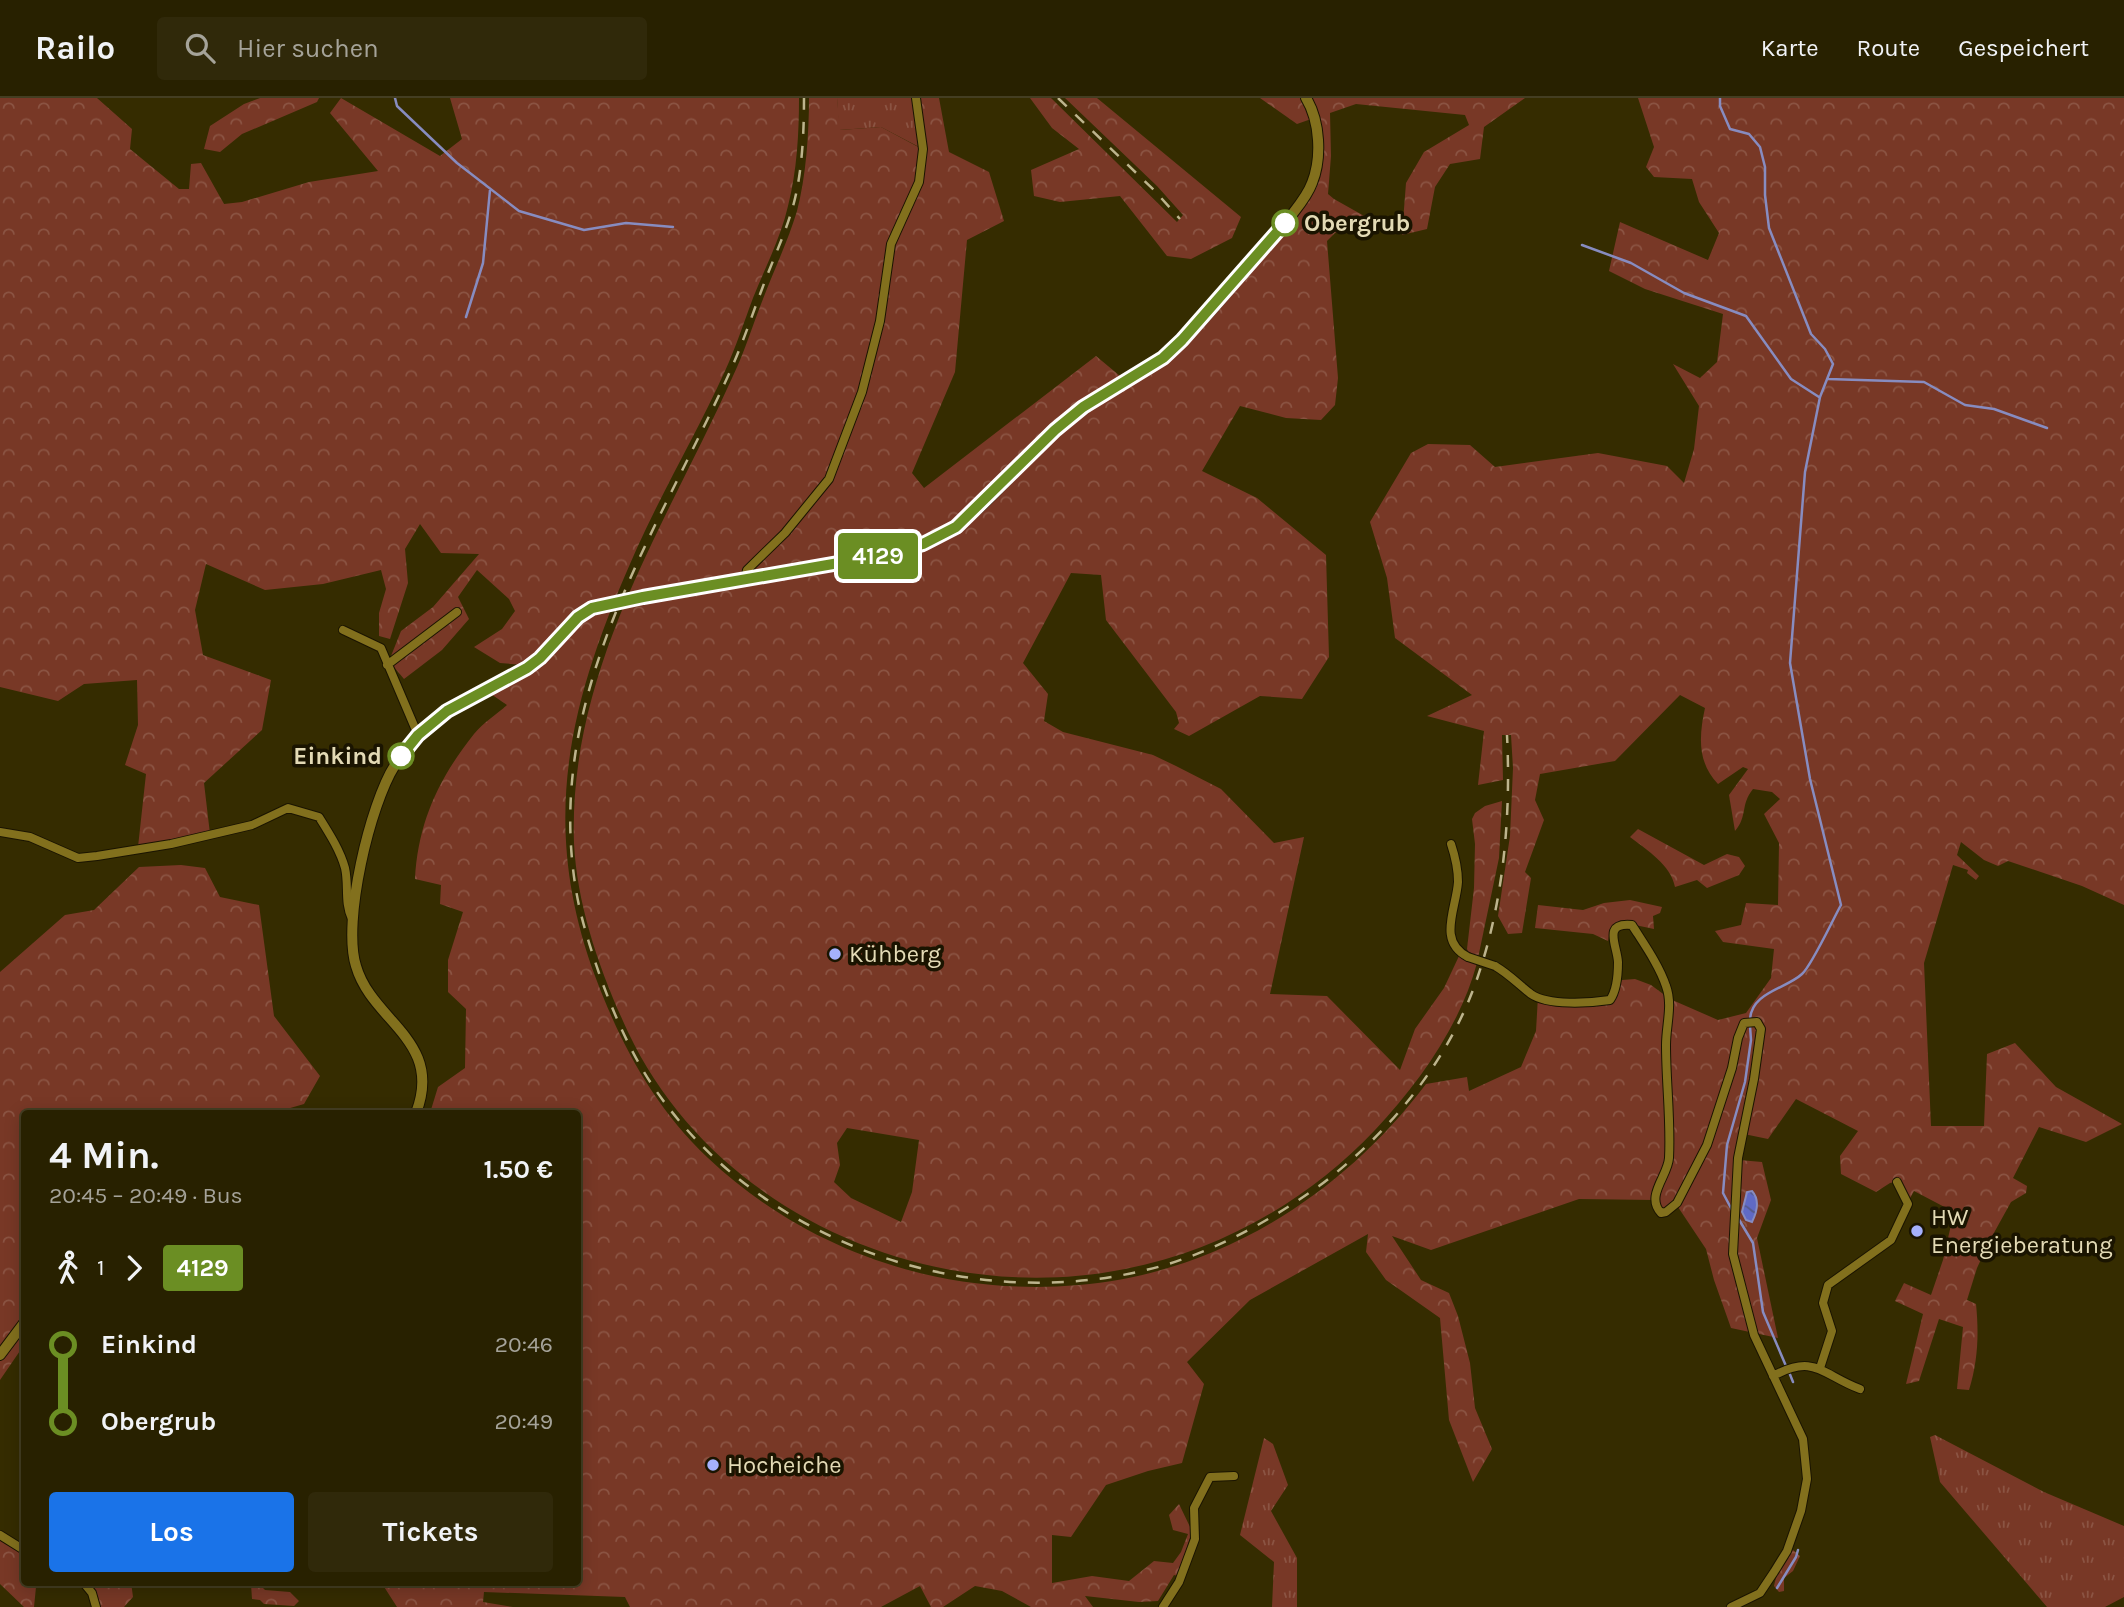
<!DOCTYPE html>
<html lang="de">
<meta charset="utf-8">
<style>
:root{--surface:#282100;--page:#30290a;--text:#f1f3f6;--muted:#a5a399;--line:#443e22;--accent:#1a73e8}
body{margin:0;font-family:Karla,sans-serif;background:var(--page);color:var(--text);height:100vh;display:flex;flex-direction:column;font-size:26px;white-space:nowrap}
*{box-sizing:border-box;margin:0}
p{font-size:23px;color:var(--muted)}
.icon{flex:none;width:38px;height:38px;fill:none;stroke:currentColor;stroke-width:2;stroke-linecap:round;stroke-linejoin:round}
.map{position:relative;flex:1;overflow:hidden}
.panel{position:absolute;left:21px;top:1012px;width:560px;height:476px;display:flex;flex-direction:column;background:var(--surface);border-radius:7px;box-shadow:0 4px 18px #0003,0 0 0 2px var(--line)}
.panel>*{flex:none}
.badge{padding:0 14px;border-radius:5px;font-size:24px;line-height:46px}
.map>.badge{position:absolute;translate:-50% -50%;box-shadow:0 0 0 4px #fff}
.legs{display:flex;align-items:center;gap:10px;height:77px;padding:0 28px;font-size:23px}
.legs p{margin-inline-start:auto}
.head{display:flex;align-items:center;justify-content:space-between;height:119px;padding:0 28px}
h1{font-size:38px;font-weight:700;line-height:52px}
.cta{display:flex;gap:14px;margin-top:auto;padding:14px 28px}
.cta a{flex:1;height:80px;border-radius:7px;background:var(--accent);color:#fff;font-size:28px;font-weight:700;line-height:80px;text-align:center}
.cta a+a{background:var(--page);color:var(--text)}
ul{padding:0 28px;list-style:none}
li{display:flex;align-items:center;gap:24px;height:77px;font-size:26px}
li i{display:grid;place-items:center;width:10px;height:100%;margin:0 9px;background:currentColor}
li i::after{content:'';width:18px;height:18px;margin:-9px;border:5px solid;border-radius:50%;background:var(--surface)}
li p{margin-inline-start:auto}
li:first-child i{background:linear-gradient(#0000 50%,currentColor 0)}
li:last-child i{background:linear-gradient(currentColor 50%,#0000 0)}
header{display:flex;align-items:center;gap:42px;box-sizing:border-box;height:98px;padding:0 35px;background:var(--surface);border-bottom:2px solid var(--line)}
header strong{font-size:33px}
nav{display:flex;gap:38px;margin-inline-start:auto;font-size:24px}
.search{width:490px;height:63px;background:var(--page);display:flex;align-items:center;gap:18px;box-sizing:border-box;padding:0 24px;border-radius:7px;color:var(--muted);font-size:26px}
.map>svg:first-child{display:block}
</style>
<header>
<strong>Railo</strong>
<div class="search"><svg class="icon" aria-label="search" viewBox="0 0 24 24"><circle cx="10" cy="10" r="6"/><path d="M15 15l6 6"/></svg>Hier suchen</div>
<nav><a>Karte</a><a>Route</a><a>Gespeichert</a></nav>
</header>
<div class="map">
<svg width="2124" height="1509" viewBox="0 0 2124 1509">
<defs>
<pattern id="grass-tufts" width="24" height="20" patternUnits="userSpaceOnUse" patternTransform="scale(1.75)"><rect width="24" height="20" fill="#783826"/><path d="M3 7l-1-3M5 7V3M7 7l1-3M15 17l-1-3M17 17v-4M19 17l1-3" fill="none" stroke="#8b5443"/></pattern>
<pattern id="forest-crowns" width="20" height="18" patternUnits="userSpaceOnUse" patternTransform="scale(1.75)"><rect width="20" height="18" fill="#783826"/><path d="M2 6a3 3 0 1 1 6 0M12 15a3 3 0 1 1 6 0" fill="none" stroke="#8b5443"/></pattern>
<pattern id="water-waves" width="16" height="10" patternUnits="userSpaceOnUse" patternTransform="scale(1.75)"><rect width="16" height="10" fill="#606ac5"/><path d="M0 5q4-4 8 0t8 0" fill="none" stroke="#555a8c"/></pattern>
</defs>
<rect width="100%" height="100%" fill="#352c00"/>
<path fill="url(#grass-tufts)" d="M837 0H916L923 51 881 29 839 32Z
M1935 1337 2044 1394 2124 1428V1499L2105 1509H2047L1940 1384 1930 1339Z
M1264 1340 1273 1346 1288 1387 1271 1413 1297 1460V1509H1272L1274 1464 1240 1437Z"/>
<path fill="url(#forest-crowns)" fill-rule="evenodd" d="M0 0H97L132 31 130 51 179 91H189L191 66 201 65 224 106 242 104 309 84 378 73 330 15 341 0 440 58 462 41 450 0H799C799 35 797 73 788 108 781 139 765 170 753 200 744 224 736 249 725 273 698 333 664 390 637 450 571 598 537 720 595 878 621 947 654 1009 708 1060 808 1154 942 1199 1079 1187 1219 1175 1342 1097 1426 986L1467 979 1469 993 1521 969 1536 933 1538 899C1567 902 1608 915 1622 882L1635 881 1651 887 1670 901 1718 922 1746 915 1771 880 1774 851 1723 844 1715 833 1741 827 1746 805 1778 807 1779 745 1764 716 1780 701 1772 694 1753 691C1740 707 1748 718 1735 733L1729 697 1748 671 1743 669 1718 686C1697 664 1699 638 1705 610L1680 597 1615 663 1540 676 1535 702 1544 722 1525 774 1531 780 1522 835 1508 836 1498 818 1510 738 1513 670 1511 637H1502L1503 682 1478 687 1484 633 1427 618 1472 597 1395 540 1387 480 1370 424 1411 355 1428 346 1470 347 1495 369 1598 355 1667 368 1684 385 1694 351 1699 308 1673 266 1700 280 1717 264 1723 216 1645 191 1609 173 1620 124 1708 162 1719 135 1699 104 1692 81 1654 79 1646 69 1654 49 1638 0H2124V807L2082 788 2008 763 1998 768 1984 762 1961 744 1957 757 1979 778 1976 782 1967 775 1968 772 1953 767 1924 865 1931 1028H1984L1987 956 2015 945 2056 989 2122 1026 2086 1044 2039 1029 2013 1080 2027 1088 2026 1095 2011 1104 1990 1142 1977 1170 1967 1202 1976 1206C1979 1236 1978 1263 1969 1292L1957 1291 1963 1229 1939 1221 1919 1283 1906 1286 1923 1216 1895 1203 1904 1185 1931 1197 1943 1162 1954 1114 1914 1093 1909 1102 1900 1083 1890 1085 1876 1094 1841 1076 1840 1058 1858 1033 1796 1001 1768 1041 1744 1036 1739 1062 1762 1064 1771 1102 1757 1140 1778 1240 1731 1230 1714 1182 1706 1151 1676 1106 1666 1115 1655 1102 1579 1101 1431 1152 1392 1138 1421 1182 1449 1195 1458 1218 1470 1265 1475 1310 1492 1351 1473 1384 1449 1322 1440 1220 1386 1182 1366 1154 1368 1136 1250 1202 1187 1264 1204 1286 1182 1365 1148 1373 1106 1387 1071 1439 1052 1437V1485L1092 1478 1129 1483 1154 1463 1173 1465 1181 1454 1188 1436 1173 1432 1169 1417 1179 1406 1192 1433 1178 1478 1174 1477 1158 1503 1139 1504 1085 1498 1093 1509H1031L1002 1493 975 1488 943 1509H931L920 1488 881 1509H630L625 1499 484 1494 483 1504 513 1509H397L381 1484H578V1015H430L438 989 465 970 466 911 448 894V862L463 814 440 806 441 787 415 781C418 724 439 680 474 636 483 625 497 616 507 607L485 592 529 572 579 526 576 523 524 567 500 565 474 549 502 531 515 513 509 501 477 472 458 499 469 521 442 552 404 581 389 563 401 533 433 509 479 456 441 455 420 426 405 451 408 485 390 541 379 538V515L386 491 381 472 323 486 265 492 206 466 195 512 203 557 271 582 262 632 204 685 210 736 138 749 146 676 125 667 138 627 137 582 84 586 58 603 0 589Z
M260 0H319L317 4 242 36 220 54 204 51 210 28 244 6Z
M809 0H837L840 32 881 29 922 51 916 0H939L949 54 989 74 1004 123 967 142 955 274 912 375 924 390 1096 258 1126 283 1183 241 1312 87 1314 20 1297 26 1260 0H1525L1484 29 1480 61 1450 66 1435 89 1427 131 1402 137 1406 85 1424 54 1469 27 1465 17 1356 6 1330 15 1331 58 1328 96 1334 101 1366 119V128L1335 135 1327 143 1338 280 1335 307 1321 322 1286 320 1240 308 1202 373 1257 400 1326 457 1329 559 1302 601 1260 598 1189 638 1174 631 1179 625 1176 614 1106 522 1101 477 1071 475 1023 565 1048 596 1044 623 1063 634 1153 657 1176 668 1221 691 1274 745 1304 739 1270 896 1327 898 1400 972 1415 931 1444 890 1459 858 1477 865C1460 928 1419 985 1375 1032 1309 1102 1220 1153 1125 1171 931 1210 714 1116 628 934 601 876 577 809 574 745 568 572 665 429 733 278 745 253 753 226 763 201 774 172 788 143 797 113 806 79 809 36 809 0ZM847 1030 919 1042 912 1094 901 1124 851 1100 834 1084 840 1067 837 1045Z
M1030 0H1051L1177 124 1183 117 1157 88 1065 0H1097L1241 119 1232 140 1191 161 1167 158 1120 98 1060 104 1034 98 1031 72 1079 51 1052 30Z
M1502 703 1499 760 1478 860 1470 858 1467 851 1474 790 1475 746 1472 721 1475 715 1485 708Z
M1638 731 1704 767 1727 756 1739 759 1745 768 1739 777 1707 790 1697 782 1675 789C1671 767 1647 752 1630 739Z
M181 767 205 770 220 799 259 807 274 918 320 978 304 1006 273 1015H24V1247L0 1282V874L65 817 94 812 139 769Z
M1630 802 1662 809 1660 815 1653 818 1654 831 1635 827 1610 833 1608 843 1593 836 1535 830 1538 807 1583 812 1604 805Z
M0 1437 24 1451V1484H131L133 1499 124 1509H96L89 1494 78 1484 36 1489 34 1509H24L0 1486Z
M1793 1452 1800 1458 1793 1473 1784 1480V1493L1779 1494 1774 1488C1776 1477 1784 1459 1793 1452Z
M257 1484 265 1492 290 1494 299 1503 294 1508 264 1506 260 1502 252 1501 251 1486Z"/>
<path fill="url(#water-waves)" stroke="#878cc0" stroke-width="2" d="M1752 1093C1760 1102 1757 1114 1752 1124L1746 1122 1742 1114 1747 1094Z"/>
<g fill="none" stroke-linecap="round" stroke-linejoin="round">
<path stroke="#878cc0" stroke-width="2.5" d="M395 0 397 8 457 65 519 113 584 132 626 125 673 129
M1720 0V8L1730 31 1749 36 1760 49 1765 69V97L1769 130 1811 236 1825 251 1833 266 1820 299 1805 374 1790 565 1810 681 1841 807C1833 821 1812 867 1802 876 1786 891 1751 894 1750 922
M1582 147 1631 165 1684 195 1746 218 1791 281 1819 299
M466 219 483 165 490 92
M1828 281 1924 284 1965 307 1994 311 2047 330
M1732 1112 1723 1095 1727 1047 1745 984 1751 942 1750 928
M1738 1120 1753 1145 1763 1214 1786 1268
M1789 1274 1793 1284
M1777 1490 1796 1459 1798 1452"/>
<defs>
<path id="street" d="M745 482 747 472 785 435 829 381 862 294 880 223 891 146 919 84 923 51 916 0
M343 532 381 550 418 637
M387 567 457 514
M0 734 30 739 78 760 97 758 171 746 252 727 288 710 319 719C329 735 340 752 345 770 349 788 344 804 352 821
M1451 746C1455 758 1458 771 1458 784 1456 812 1437 843 1468 859
M1495 868C1509 876 1519 887 1531 896 1548 908 1590 905 1610 902 1617 892 1618 877 1618 864 1617 847 1602 824 1632 827 1644 846 1659 867 1666 888 1673 907 1666 927 1666 947 1666 985 1671 1022 1669 1060 1668 1078 1645 1098 1661 1115L1666 1114 1677 1105 1707 1047 1732 970 1738 940 1744 925 1757 924 1761 931 1754 981 1738 1060 1733 1156 1754 1237 1803 1341 1807 1381 1801 1413 1787 1453 1774 1474 1760 1495 1731 1509
M1820 1270 1832 1233 1823 1205 1828 1187 1891 1142 1908 1106 1897 1084
M1773 1278C1815 1255 1822 1277 1860 1291
M0 1437 24 1452
M83 1484 92 1495 96 1509
M1163 1509 1179 1484 1195 1441 1194 1410 1210 1379 1234 1378"/>
<path id="secondary" d="M416 1015C444 942 372 924 356 868 342 824 370 706 395 667 425 620 473 598 521 573 549 558 565 521 593 510 617 501 645 498 671 494 729 484 787 474 845 464 873 459 904 455 930 443 982 419 1013 370 1055 332 1087 303 1127 287 1161 261 1199 231 1233 186 1264 149 1278 133 1305 104 1312 85 1322 60 1320 23 1306 0
M0 1257 24 1225"/>
</defs>
<use href="#street" stroke="#1a1400" stroke-width="10"/>
<use href="#secondary" stroke="#1a1400" stroke-width="12"/>
<use href="#street" stroke="#82701d" stroke-width="8"/>
<use href="#secondary" stroke="#82701d" stroke-width="10"/>
<path stroke="#bdb48d" stroke-width="2.5" stroke-dasharray="12 12" stroke-linecap="butt" d="M804 0C804 36 802 81 791 115 783 141 771 166 762 191 751 220 741 250 728 278 652 444 544 600 576 792 581 822 591 852 601 881 617 924 636 967 665 1005 777 1154 985 1219 1165 1167 1221 1150 1271 1122 1319 1088 1389 1036 1450 962 1478 878 1504 801 1511 717 1507 637
M1058 0 1154 92 1180 121"/>
<defs>
<path id="street-bridge" d="M1468 859 1495 868"/>
</defs>
<use href="#street-bridge" stroke="#1a1400" stroke-width="10" stroke-linecap="butt"/>
<use href="#street-bridge" stroke="#82701d" stroke-width="8"/>
</g>
<g fill="none" stroke-linecap="round" stroke-linejoin="round">
<defs>
<path id="line-1" d="M401 658 418 637 447 613 527 570 540 560 578 519 592 510 643 499 879 458 923 446 956 429 1055 332 1083 309 1163 260 1182 242 1285 125"/>
</defs>
<use href="#line-1" stroke="#fff" stroke-width="16"/>
<use href="#line-1" stroke="#6b8e23" stroke-width="10"/>
</g>
<g fill="#fff" stroke="#6b8e23" stroke-width="3.5">
<circle cx="1285" cy="125" r="12"/>
<circle cx="401" cy="658" r="12"/>
</g>
<g fill="#a5b1fc" stroke="#1a1400" stroke-width="2.5">
<circle cx="835" cy="856" r="7"/>
<circle cx="1917" cy="1133" r="7"/>
<circle cx="713" cy="1367" r="7"/>
</g>
<g text-anchor="middle" dominant-baseline="central" stroke-width="7" stroke-linejoin="round" paint-order="stroke">
<g font-size="24" font-weight="bold" fill="#e3dab5" stroke="#1a1400" text-anchor="start">
<text x="1304" y="125">Obergrub</text>
<text x="382" y="658" text-anchor="end">Einkind</text>
</g>
<g font-size="24" fill="#e3dab5" stroke="#1a1400" text-anchor="start">
<text x="849" y="856">Kühberg</text>
<text x="1931" y="1119">HW<tspan x="1931" dy="28">Energieberatung</tspan></text>
<text x="727" y="1367">Hocheiche</text>
</g>
</g>
</svg>
<b class="badge" style="left:878px;top:458px;background:#6b8e23;color:#fff">4129</b>
<section class="panel">
<div class="head"><div><h1>4 Min.</h1><p>20:45 – 20:49 · Bus</p></div><b>1.50 €</b></div>
<div class="legs"><svg class="icon" aria-label="walk" viewBox="0 0 24 24"><circle cx="13" cy="4" r="2"/><path d="M13 8l-2 6 4 7M11 14l-3 7M7 12l3-4h3l4 4"/></svg>1<svg class="icon" aria-label="forward" viewBox="0 0 24 24"><path d="M9 5l7 7-7 7"/></svg><b class="badge" style="background:#6b8e23;color:#fff">4129</b></div>
<ul>
<li><i style="color:#6b8e23"></i><b>Einkind</b><p>20:46</p></li>
<li><i style="color:#6b8e23"></i><b>Obergrub</b><p>20:49</p></li>
</ul>
<div class="cta"><a>Los</a><a>Tickets</a></div>
</section>
</div>
